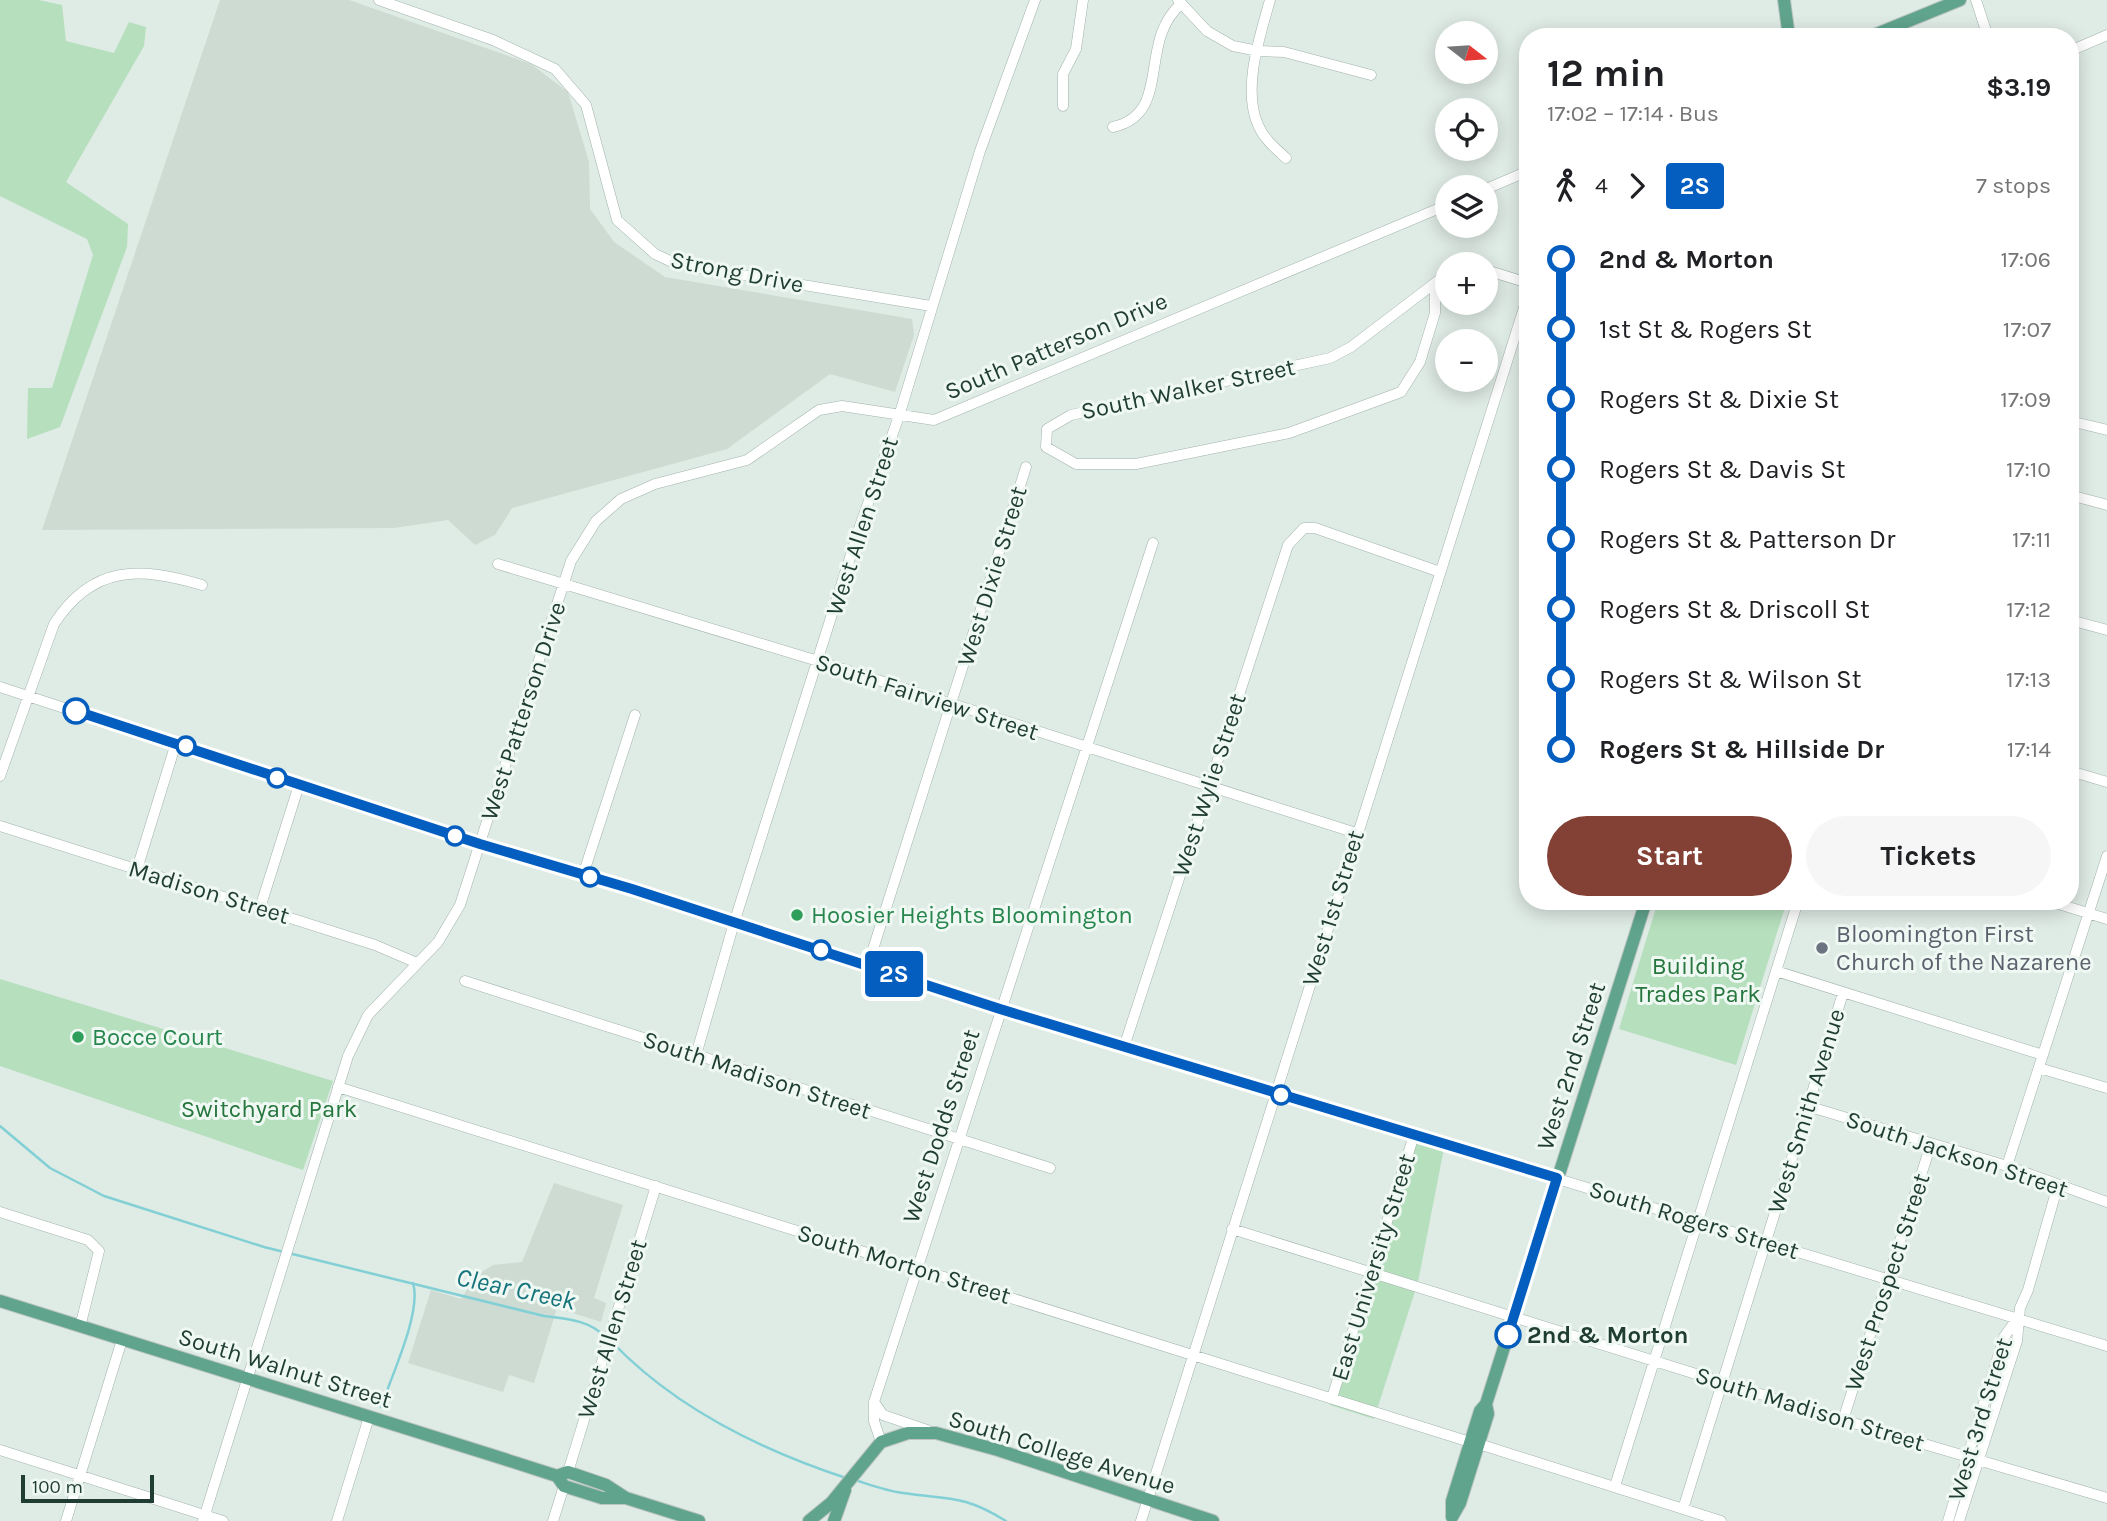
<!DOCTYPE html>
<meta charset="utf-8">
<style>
:root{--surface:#fff;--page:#f6f6f6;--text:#202124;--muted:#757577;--accent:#834136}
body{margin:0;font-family:Karla,sans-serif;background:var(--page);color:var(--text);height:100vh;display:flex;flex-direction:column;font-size:26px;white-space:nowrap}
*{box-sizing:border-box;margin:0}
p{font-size:23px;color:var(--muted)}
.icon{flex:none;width:38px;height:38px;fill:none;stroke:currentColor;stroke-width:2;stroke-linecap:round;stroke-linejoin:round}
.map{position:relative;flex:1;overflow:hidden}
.side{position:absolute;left:1519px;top:28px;width:560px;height:882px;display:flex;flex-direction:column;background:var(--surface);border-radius:28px;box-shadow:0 4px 18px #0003}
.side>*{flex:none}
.badge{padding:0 14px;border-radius:5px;font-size:24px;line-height:46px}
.needle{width:46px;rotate:107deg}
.buttons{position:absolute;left:1435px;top:21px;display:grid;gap:14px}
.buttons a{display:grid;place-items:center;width:63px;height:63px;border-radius:50%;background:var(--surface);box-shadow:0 4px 18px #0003;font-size:35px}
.scale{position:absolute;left:21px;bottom:18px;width:133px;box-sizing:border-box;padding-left:7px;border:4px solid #1f3d32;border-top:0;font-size:19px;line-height:24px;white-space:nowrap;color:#1f3d32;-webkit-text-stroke:5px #eff8f3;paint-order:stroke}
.map>.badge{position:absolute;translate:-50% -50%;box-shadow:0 0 0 4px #fff}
.legs{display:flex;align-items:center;gap:10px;height:77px;padding:0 28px;font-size:23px}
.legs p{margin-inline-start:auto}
.summary{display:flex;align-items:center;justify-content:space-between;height:119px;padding:0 28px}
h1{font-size:38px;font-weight:700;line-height:52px}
.action{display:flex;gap:14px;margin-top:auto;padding:14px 28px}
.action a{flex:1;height:80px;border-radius:42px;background:var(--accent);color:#fff;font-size:28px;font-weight:700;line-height:80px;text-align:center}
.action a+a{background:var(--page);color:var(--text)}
ul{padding:0 28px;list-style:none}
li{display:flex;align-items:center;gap:24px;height:70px;font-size:26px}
li i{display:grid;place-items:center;width:10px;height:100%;margin:0 9px;background:currentColor}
li i::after{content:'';width:18px;height:18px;margin:-9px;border:5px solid;border-radius:50%;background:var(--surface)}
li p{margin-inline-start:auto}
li:first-child i{background:linear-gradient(#0000 50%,currentColor 0)}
li:last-child i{background:linear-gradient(currentColor 50%,#0000 0)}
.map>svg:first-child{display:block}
</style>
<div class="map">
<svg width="2107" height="1521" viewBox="0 0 2107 1521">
<rect width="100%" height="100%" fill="#dfebe5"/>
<path fill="#cddbd3" d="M220 0H349L531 64 568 92 589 162 590 209 614 242 665 277 912 319 914 335 895 392 830 374 727 449 512 508 495 535 475 545 448 520 394 528 42 530Z
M554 1183 623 1205 594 1298 606 1303 601 1322 557 1308 534 1383 509 1375 503 1392 408 1363 431 1290 461 1299 477 1275 493 1265 522 1262Z"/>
<path fill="#b6dfbd" d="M0 0H39L62 5 66 41 114 53 129 22 146 27 144 46 66 182 128 224 127 247 60 427 27 439 28 388H52L93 255 87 239 0 196Z
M1658 901H1769L1785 907 1736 1065 1619 1029Z
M0 979 333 1081 303 1170 0 1066Z
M1414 1138 1444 1148 1418 1282 1374 1419 1330 1405Z"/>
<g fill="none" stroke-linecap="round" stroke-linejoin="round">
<path stroke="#82d0d5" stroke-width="2.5" d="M0 1126 50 1168 104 1196 264 1247 544 1316C568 1319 589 1320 607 1338
M612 1342C674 1407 761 1450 846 1478
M381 1407C391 1377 422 1312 413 1283
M855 1480C871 1485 887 1491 903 1493 949 1500 962 1494 1006 1521"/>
<defs>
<path id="minor" d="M379 0 493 40 555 69 586 105 617 220 655 254 672 262 700 268 931 306
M1178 0 1207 31 1233 46 1258 51 1284 52 1371 75
M1270 0C1260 36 1242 88 1258 125 1264 139 1275 148 1286 158
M1976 0 1988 37
M2070 51 2107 35
M1063 106V74L1076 49 1083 0
M1113 127C1173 114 1137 42 1181 4
M1486 189 1528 171
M1486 270 1528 283
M1435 283V313L1420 362 1401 392 1289 433 1136 464H1076L1046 447 1047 429 1071 415 1330 358 1351 347 1435 283 1447 274
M2070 421 2107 430
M2070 495 2107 505
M498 564 818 661 1356 833
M2070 620 2107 630
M0 687 480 844 632 889 1117 1045 2107 1346
M2070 771 2107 782
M0 776 54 624C93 564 140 567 202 585
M0 826 375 945 417 963
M137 869 176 743
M583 875 635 715
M2049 901 2107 919
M260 908 299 785
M868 965 1026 467
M1776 971 2043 1055
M465 981 1050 1168
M1124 1047 1288 545 1304 528H1315L1440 572
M696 1055 734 923 860 526 899 416 980 151 1035 0
M2039 1068 2107 1088
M338 1087 1470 1442
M1807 1106 2007 1166 2107 1202
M2007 1166 2107 856
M0 1212 88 1240 99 1251 80 1327
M1232 1229 1843 1420 2107 1498
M1332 1398 1414 1135
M874 1402 883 1415 927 1430
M1843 1420 1931 1144
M881 1442 874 1421V1402L1153 543
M1479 1444 1721 1521
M0 1450 223 1521
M568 1472 656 1186
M1615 1486 1798 901
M1683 1509 1843 993
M66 1521 122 1340
M203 1521C251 1366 299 1211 348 1056L368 1015 438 942 460 905 571 561 596 521 621 499 655 484 747 460 819 410 842 406 934 420 1447 205
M337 1521 369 1417
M553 1521 564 1486
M1141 1521 1528 295
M1948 1521 2004 1337 2017 1319
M1959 1521 2017 1341 2020 1308 2028 1290 2058 1185"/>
<path id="major" d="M1784 0 1789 37
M1869 37 1960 0
M0 1301 501 1458 557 1476 564 1486 602 1498H626
M557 1476 568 1472 606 1485 626 1498 699 1521
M1452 1517V1501L1480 1411 1486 1404 1646 901
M1452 1517 1460 1503 1488 1414 1486 1404
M809 1521 831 1503 881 1442 908 1433H936L998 1450 1213 1521
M834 1521 845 1490"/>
</defs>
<use href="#minor" stroke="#a2b3ac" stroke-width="11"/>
<use href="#major" stroke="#bcc5c2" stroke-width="14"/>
<use href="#minor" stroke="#fff" stroke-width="10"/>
<use href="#major" stroke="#60a48d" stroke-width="12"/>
</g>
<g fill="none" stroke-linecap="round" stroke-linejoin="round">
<defs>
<path id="line-1" d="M76 711 480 844 632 889 1000 1009 1557 1178 1508 1335"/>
</defs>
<use href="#line-1" stroke="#fff" stroke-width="16"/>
<use href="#line-1" stroke="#035ebf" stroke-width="10"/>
</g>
<g fill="#fff" stroke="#035ebf" stroke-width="3.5">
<circle cx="76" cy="711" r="12"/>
<circle cx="186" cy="746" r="9"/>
<circle cx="277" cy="778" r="9"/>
<circle cx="455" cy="836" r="9"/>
<circle cx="590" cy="877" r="9"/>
<circle cx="821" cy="950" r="9"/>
<circle cx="1281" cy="1095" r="9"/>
<circle cx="1508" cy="1335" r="12"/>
</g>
<g fill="#2e9e5b" stroke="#eff8f3" stroke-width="2.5">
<circle cx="797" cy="915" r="7"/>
<circle cx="78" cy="1037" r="7"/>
</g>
<circle fill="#6b7280" stroke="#eff8f3" stroke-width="2.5" cx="1822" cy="948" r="7"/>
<g text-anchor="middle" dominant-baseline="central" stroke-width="6" stroke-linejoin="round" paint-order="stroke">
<g font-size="24" fill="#1f3d32" stroke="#eff8f3">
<text transform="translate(737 272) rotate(11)">Strong Drive</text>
<text transform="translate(1056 346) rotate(-23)">South Patterson Drive</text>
<text transform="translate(1188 389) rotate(-12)">South Walker Street</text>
<text transform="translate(862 526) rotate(-72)">West Allen Street</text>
<text transform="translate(992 576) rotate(-73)">West Dixie Street</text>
<text transform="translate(927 697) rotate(18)">South Fairview Street</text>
<text transform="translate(523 711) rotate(-72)">West Patterson Drive</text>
<text transform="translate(1209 785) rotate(-72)">West Wylie Street</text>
<text transform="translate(209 892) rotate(17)">Madison Street</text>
<text transform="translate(1333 908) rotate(-73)">West 1st Street</text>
<text transform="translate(1571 1066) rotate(-72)">West 2nd Street</text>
<text transform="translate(757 1075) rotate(18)">South Madison Street</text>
<text transform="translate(1806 1111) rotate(-73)">West Smith Avenue</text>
<text transform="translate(941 1126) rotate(-72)">West Dodds Street</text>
<text transform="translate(1957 1154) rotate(18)">South Jackson Street</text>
<text transform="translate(1694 1220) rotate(17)">South Rogers Street</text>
<text transform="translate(904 1264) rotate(17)">South Morton Street</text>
<text transform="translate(1373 1267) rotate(-73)">East University Street</text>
<text transform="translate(1887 1282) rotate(-72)">West Prospect Street</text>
<text transform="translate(612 1329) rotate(-73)">West Allen Street</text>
<text transform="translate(285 1368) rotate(17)">South Walnut Street</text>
<text transform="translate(1810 1409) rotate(17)">South Madison Street</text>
<text transform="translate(1980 1419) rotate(-73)">West 3rd Street</text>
<text transform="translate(1062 1452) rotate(17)">South College Avenue</text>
</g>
<g font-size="24" fill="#27864d" stroke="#eff8f3" text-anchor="start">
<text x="811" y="915">Hoosier Heights Bloomington</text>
<text x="92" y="1037">Bocce Court</text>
</g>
<g font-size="24" fill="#5b616d" stroke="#eff8f3" text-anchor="start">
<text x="1836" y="934">Bloomington First<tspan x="1836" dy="28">Church of the Nazarene</tspan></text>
</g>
<g font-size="24" fill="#26763e" stroke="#eff8f3">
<text x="1698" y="966">Building<tspan x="1698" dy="28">Trades Park</tspan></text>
<text x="269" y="1109">Switchyard Park</text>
</g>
<g font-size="24" font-weight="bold" fill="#1f3d32" stroke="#eff8f3" text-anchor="start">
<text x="1527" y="1335">2nd &amp; Morton</text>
</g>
<g font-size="26" font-style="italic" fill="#15747c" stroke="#eff8f3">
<text transform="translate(516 1289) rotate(12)">Clear Creek</text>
</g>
</g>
</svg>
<div class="buttons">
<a><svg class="needle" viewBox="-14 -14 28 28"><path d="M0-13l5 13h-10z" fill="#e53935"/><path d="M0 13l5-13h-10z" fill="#757577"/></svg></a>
<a><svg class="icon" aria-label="locate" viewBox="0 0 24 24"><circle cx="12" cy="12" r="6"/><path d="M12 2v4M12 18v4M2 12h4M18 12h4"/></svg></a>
<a><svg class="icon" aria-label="layers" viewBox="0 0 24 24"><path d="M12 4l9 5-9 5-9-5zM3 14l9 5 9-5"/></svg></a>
<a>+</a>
<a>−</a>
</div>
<div class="scale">100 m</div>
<b class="badge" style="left:894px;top:974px;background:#035ebf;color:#fff">2S</b>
<section class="side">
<div class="summary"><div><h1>12 min</h1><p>17:02 – 17:14 · Bus</p></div><b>$3.19</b></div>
<div class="legs"><svg class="icon" aria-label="walk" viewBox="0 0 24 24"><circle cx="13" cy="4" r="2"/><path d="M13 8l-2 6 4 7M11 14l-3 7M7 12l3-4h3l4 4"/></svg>4<svg class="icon" aria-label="forward" viewBox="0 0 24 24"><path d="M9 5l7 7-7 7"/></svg><b class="badge" style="background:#035ebf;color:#fff">2S</b><p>7 stops</p></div>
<ul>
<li><i style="color:#035ebf"></i><b>2nd &amp; Morton</b><p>17:06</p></li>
<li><i style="color:#035ebf"></i><span>1st St &amp; Rogers St</span><p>17:07</p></li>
<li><i style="color:#035ebf"></i><span>Rogers St &amp; Dixie St</span><p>17:09</p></li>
<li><i style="color:#035ebf"></i><span>Rogers St &amp; Davis St</span><p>17:10</p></li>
<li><i style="color:#035ebf"></i><span>Rogers St &amp; Patterson Dr</span><p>17:11</p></li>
<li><i style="color:#035ebf"></i><span>Rogers St &amp; Driscoll St</span><p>17:12</p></li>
<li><i style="color:#035ebf"></i><span>Rogers St &amp; Wilson St</span><p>17:13</p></li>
<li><i style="color:#035ebf"></i><b>Rogers St &amp; Hillside Dr</b><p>17:14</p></li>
</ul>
<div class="action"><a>Start</a><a>Tickets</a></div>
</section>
</div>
